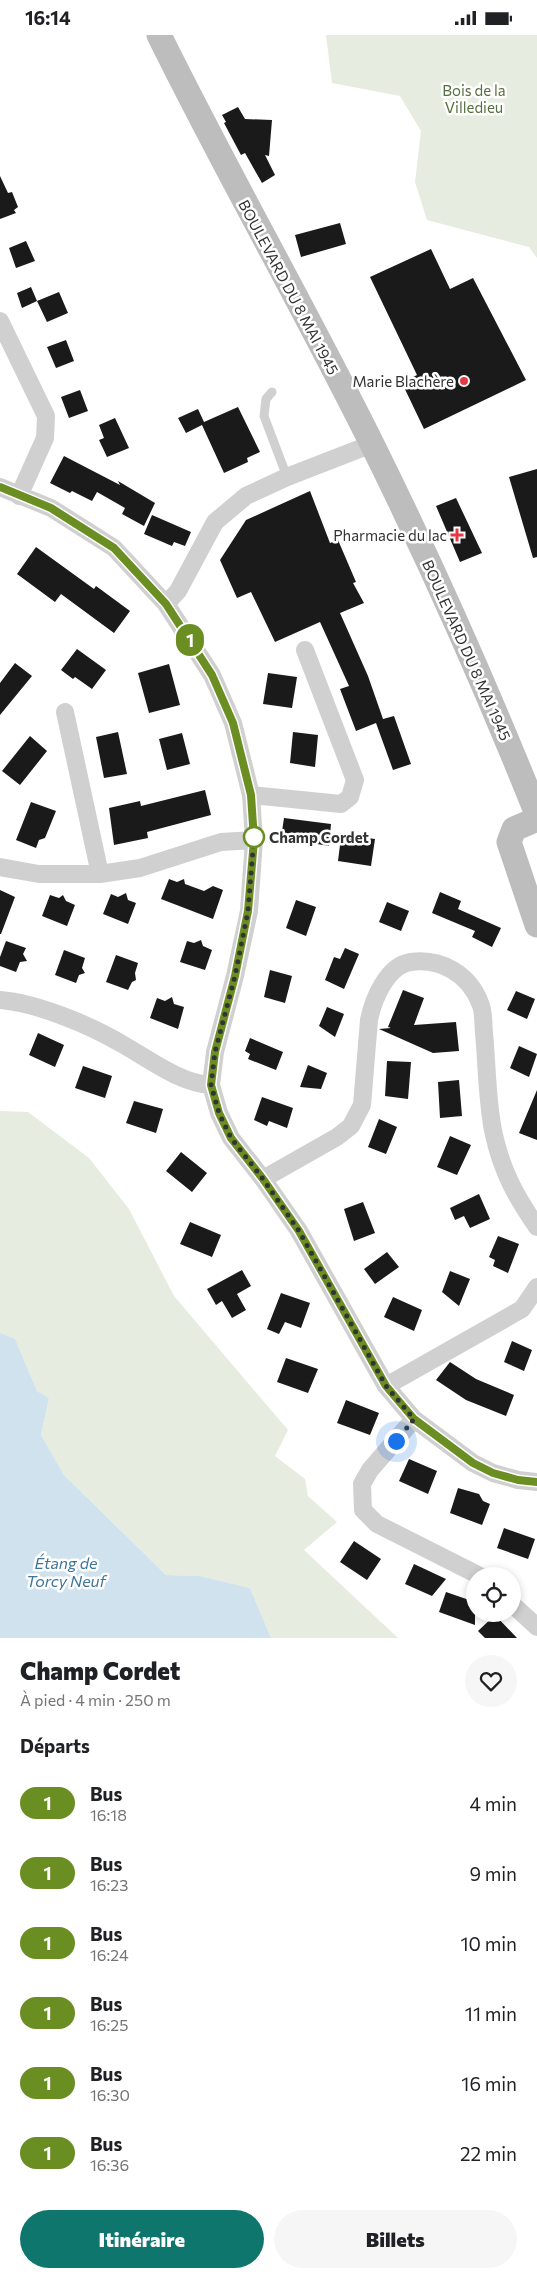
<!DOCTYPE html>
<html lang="fr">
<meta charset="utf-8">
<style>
:root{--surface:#fff;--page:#f6f6f6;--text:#202124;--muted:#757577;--accent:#0f766e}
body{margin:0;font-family:Commissioner,sans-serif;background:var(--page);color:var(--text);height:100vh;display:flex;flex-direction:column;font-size:19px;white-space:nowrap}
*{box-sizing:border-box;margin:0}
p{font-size:16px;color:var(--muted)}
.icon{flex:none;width:28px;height:28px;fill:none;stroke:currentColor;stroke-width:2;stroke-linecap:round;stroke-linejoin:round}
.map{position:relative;height:1603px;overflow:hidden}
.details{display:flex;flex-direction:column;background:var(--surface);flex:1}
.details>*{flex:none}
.badge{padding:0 10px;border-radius:16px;font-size:18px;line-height:32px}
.tools{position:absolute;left:466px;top:1532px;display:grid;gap:10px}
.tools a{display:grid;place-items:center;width:55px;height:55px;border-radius:50%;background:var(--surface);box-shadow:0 2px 8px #0003;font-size:25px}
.you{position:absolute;width:25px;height:25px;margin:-12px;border:4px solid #fff;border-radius:50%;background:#1a73e8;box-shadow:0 0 0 8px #1a73e833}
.map>.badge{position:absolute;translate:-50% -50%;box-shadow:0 0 0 2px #fff}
h2{padding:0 20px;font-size:19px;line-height:45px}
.round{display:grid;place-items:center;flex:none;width:52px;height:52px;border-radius:26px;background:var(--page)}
.headline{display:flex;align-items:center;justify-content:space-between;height:85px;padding:0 20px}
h1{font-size:24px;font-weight:800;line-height:38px}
.cta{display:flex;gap:10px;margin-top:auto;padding:10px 20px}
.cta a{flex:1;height:58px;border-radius:30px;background:var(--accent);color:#fff;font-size:20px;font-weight:800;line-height:58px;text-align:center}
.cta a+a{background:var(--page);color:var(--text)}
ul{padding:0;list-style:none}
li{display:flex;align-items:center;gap:15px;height:70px;padding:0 20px}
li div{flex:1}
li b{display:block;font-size:19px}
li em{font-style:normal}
li .badge{min-width:55px;font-weight:700;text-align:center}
.status{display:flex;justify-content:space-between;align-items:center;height:35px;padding:0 25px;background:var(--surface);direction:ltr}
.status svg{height:14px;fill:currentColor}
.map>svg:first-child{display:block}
</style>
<div class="status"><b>16:14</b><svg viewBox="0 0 49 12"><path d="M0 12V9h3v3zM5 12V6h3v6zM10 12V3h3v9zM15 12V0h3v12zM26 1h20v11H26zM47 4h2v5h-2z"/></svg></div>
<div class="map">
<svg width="537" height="1603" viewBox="0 0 537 1603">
<rect width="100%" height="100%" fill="#fff"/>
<path fill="#e6ecdf" d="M326 0H537V223L529 212 427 185 415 147 421 96 400 61 332 48Z
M0 1076 28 1077 89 1123 129 1174 174 1261 288 1395 275 1421 305 1444 308 1461 337 1487 304 1515 398 1603H271L250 1553 200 1541 166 1540 64 1440 41 1400 49 1363 37 1356 15 1305 0 1298Z"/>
<path fill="#cfe2ee" d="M0 1298 15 1304 37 1356 49 1363 41 1400 64 1440 166 1540 200 1541 250 1553 271 1603H0Z"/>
<path fill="#1a1a1a" d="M238 72 245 84 272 85 269 121 265 120 275 140 262 148 245 118 241 120 224 88 226 87 222 80Z
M0 141 8 158 12 157 18 172 14 175 16 178 0 184Z
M340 188 346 209 301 222 295 200Z
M26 206 35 226 16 233 9 213Z
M431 214 450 254 473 243 526 345 424 394 402 348 417 340 370 242Z
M31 252 37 266 22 273 17 258Z
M59 257 68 278 47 287 37 266Z
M66 305 74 326 56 333 47 312Z
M80 355 88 376 69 383 61 362Z
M238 372 260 417 247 423 248 427 224 438 202 390 186 398 178 383 198 374 204 387Z
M115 383 129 413 107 422 99 405 104 403 99 390Z
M64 421 120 450 118 446 155 468 144 491 122 479 125 473 97 457 92 466 72 456 70 458 50 448Z
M537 434V522L533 523 509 442Z
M310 456 330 508 338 505 356 547 353 548 364 568 340 578 368 641 383 684 394 681 411 729 393 735 376 688 356 696 340 654 349 651 320 587 275 607 251 557 237 563 220 525 246 485Z
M456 463 482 518 460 527 436 471Z
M152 480 191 497 185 511 174 507 172 511 144 499Z
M36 512 94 554 96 551 130 576 114 598 61 559 55 567 17 539Z
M77 614 106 635 92 654 75 642 73 644 61 635Z
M15 628 32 641 0 680V648Z
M169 629 180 670 149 678 138 638Z
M268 638 297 642 292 673 263 669Z
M118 697 127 739 104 743 96 702Z
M293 697 318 700 315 732 290 728Z
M182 698 190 729 167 735 159 704Z
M30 701 47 716 20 750 2 736Z
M205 755 211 780 147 797 148 803 114 810 109 773 140 766 141 771Z
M31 767 56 776 45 803 39 805 36 813 16 805Z
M284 783 331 789 329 811 281 803Z
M341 802 359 805 360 802 375 804 371 831 338 826Z
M169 844 177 847 184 844 185 849 204 856 213 851 223 855 213 884 161 864Z
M0 855 15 862 1 899H0Z
M440 857 461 866 458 874 501 893 492 912 472 902 475 896 432 878Z
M126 858 128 865 136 868 128 889 103 879 111 859 118 862Z
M50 860 59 863 63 860 66 866 75 870 67 891 42 881Z
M296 865 316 872 306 901 286 893Z
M387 867 409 876 401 896 379 887Z
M201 905 203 911 212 915 205 935 180 927 187 906 194 908Z
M6 906 26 913 23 919 27 926 20 927 16 937 0 931V922Z
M345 913 359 919 344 954 325 945 334 922 340 924Z
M64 915 85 923 82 933 85 938 79 940 76 948 55 940Z
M116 920 138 928 135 938 136 945 132 947 128 955 106 947Z
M270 935 292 941 285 968 264 962Z
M403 955 424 963 414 990 456 987 459 1016 433 1018 379 994 391 993 388 992Z
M516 956 535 964 527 984 507 975Z
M172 962 174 969 184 972 178 994 150 983 157 963 165 966Z
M327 972 344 979 335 1002 319 991Z
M38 998 64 1010 55 1032 29 1020Z
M250 1003 283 1017 276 1035 248 1024 250 1019 245 1016Z
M519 1011 537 1019 529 1042 510 1033Z
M387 1026 411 1027 408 1064 385 1061Z
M308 1030 327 1038 321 1054 300 1052Z
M83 1031 112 1041 105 1063 75 1053Z
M459 1045 462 1081 440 1083 438 1047Z
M537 1055V1105L519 1098Z
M262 1062 293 1073 287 1093 269 1086 267 1091 254 1085Z
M134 1066 163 1074 156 1098 126 1088Z
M379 1084 397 1092 386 1119 368 1112Z
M450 1101 471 1110 457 1140 437 1132Z
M181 1117 207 1138 192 1157 166 1136Z
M479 1159 490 1184 470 1193 464 1181 455 1185 450 1173Z
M363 1167 375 1198 354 1206 344 1174Z
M190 1187 221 1200 212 1222 180 1209Z
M498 1201 519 1209 508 1238 493 1231 495 1225 489 1222Z
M387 1217 399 1232 375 1249 364 1234Z
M242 1235 251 1251 237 1259 246 1275 232 1283 222 1266 216 1270 207 1254Z
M450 1236 470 1244 459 1271 442 1257Z
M281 1258 310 1268 301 1293 285 1287 279 1299 267 1294Z
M393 1262 422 1275 414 1296 384 1282Z
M512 1306 532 1315 524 1336 504 1327Z
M286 1323 318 1334 308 1358 277 1347Z
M450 1327 476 1344 514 1360 506 1381 466 1365 436 1345Z
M346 1365 379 1378 370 1400 337 1388Z
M409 1424 437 1436 428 1459 399 1446Z
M458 1453 479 1459 483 1466 490 1469 482 1490 450 1478Z
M504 1493 535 1504 528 1524 497 1513Z
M354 1506 381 1524 367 1545 340 1527Z
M414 1529 446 1544 432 1561 405 1549Z
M446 1557 475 1567V1590L439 1577Z
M495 1580 517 1603H485L478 1596Z"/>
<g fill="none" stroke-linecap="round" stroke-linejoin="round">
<path stroke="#d0d0d0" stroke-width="9" d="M272 357 266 364 264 381 287 442"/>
<path stroke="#d0d0d0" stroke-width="18" d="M0 286 46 381 45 403 19 461
M0 452 51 473 114 513 166 569 212 640 233 688 251 760 254 805 249 876 235 941 215 1017 211 1050 219 1078 231 1103 263 1144 299 1196 386 1351 414 1384 473 1428 493 1438 518 1445 537 1447
M166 569 178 556 215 487 246 461 287 442 372 409
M65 677 100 839
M251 760 341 769 350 762 355 745 305 615
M0 832 39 839H100L140 833 221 807 254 805
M0 965C37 968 90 990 122 1009 149 1024 179 1048 211 1050
M263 1144 337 1102 351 1091 362 1070 369 985C373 965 387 930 411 927 441 923 469 939 480 968 484 976 483 988 484 998 487 1029 487 1070 494 1100 502 1136 516 1162 537 1192
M386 1351 522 1274 537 1252
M414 1384 370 1435 362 1449 363 1475 377 1489 480 1541
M512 1569 537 1592"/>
<path stroke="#bdbdbd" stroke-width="25" d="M159 0C227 138 304 272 372 409 432 530 487 654 537 779
M537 784 514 794 509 807 537 890"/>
</g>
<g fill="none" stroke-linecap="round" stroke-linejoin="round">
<defs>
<path id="line" d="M0 452 51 473 114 513 166 569 212 640 233 688 251 760 254 805 248 876 235 941 215 1017 211 1050 219 1078 231 1103 263 1144 299 1196 386 1351 414 1384 473 1428 493 1438 518 1445 537 1447"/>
</defs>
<use href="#line" stroke="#fff" stroke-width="11"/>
<use href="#line" stroke="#6b8e23" stroke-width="8"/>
<path stroke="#333" stroke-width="5" stroke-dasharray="0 9" d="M254 802 248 876 235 941 215 1017 211 1050 219 1078 231 1103 263 1144 299 1196 386 1351 414 1384 396 1406"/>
</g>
<g fill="#e63946" stroke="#fff" stroke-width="2">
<circle cx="464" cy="346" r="5"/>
<path d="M454.5 492.5h5v5h5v5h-5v5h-5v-5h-5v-5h5z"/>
</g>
<circle fill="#fff" stroke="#6b8e23" stroke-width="2.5" cx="254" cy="802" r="10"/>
<g text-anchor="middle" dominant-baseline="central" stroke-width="5" stroke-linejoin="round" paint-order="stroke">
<g font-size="15" fill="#56703f" stroke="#fff">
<text x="474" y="55">Bois de la<tspan x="474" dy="17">Villedieu</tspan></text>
</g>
<g font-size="15" fill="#333" stroke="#fff">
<text transform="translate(289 252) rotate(62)">BOULEVARD DU 8 MAI 1945</text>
<text transform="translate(467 615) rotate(66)">BOULEVARD DU 8 MAI 1945</text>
</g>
<g font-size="15" fill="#333" stroke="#fff" text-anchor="end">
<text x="454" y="346">Marie Blachère</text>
<text x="447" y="500">Pharmacie du lac</text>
</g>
<g font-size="15" font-weight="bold" fill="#333" stroke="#fff" text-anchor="start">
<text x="269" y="802">Champ Cordet</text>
</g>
<g font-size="16" font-style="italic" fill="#3f7597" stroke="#fff">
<text x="66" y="1527">Étang de<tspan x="66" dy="18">Torcy Neuf</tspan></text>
</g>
</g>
</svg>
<div class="tools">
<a><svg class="icon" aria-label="locate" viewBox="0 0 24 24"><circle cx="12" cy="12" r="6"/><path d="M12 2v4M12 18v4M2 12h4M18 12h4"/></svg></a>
</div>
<div class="you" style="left:396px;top:1406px"></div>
<b class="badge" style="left:190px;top:605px;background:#6b8e23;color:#fff">1</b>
</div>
<section class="details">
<div class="headline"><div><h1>Champ Cordet</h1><p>À pied · 4 min · 250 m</p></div><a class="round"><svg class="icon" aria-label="heart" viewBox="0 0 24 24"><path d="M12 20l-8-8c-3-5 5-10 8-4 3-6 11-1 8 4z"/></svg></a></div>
<h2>Départs</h2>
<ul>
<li><span class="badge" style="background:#6b8e23;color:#fff">1</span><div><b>Bus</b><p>16:18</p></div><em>4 min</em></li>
<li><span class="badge" style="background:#6b8e23;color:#fff">1</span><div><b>Bus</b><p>16:23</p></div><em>9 min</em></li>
<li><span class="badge" style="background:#6b8e23;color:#fff">1</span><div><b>Bus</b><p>16:24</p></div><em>10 min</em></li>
<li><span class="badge" style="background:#6b8e23;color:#fff">1</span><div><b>Bus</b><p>16:25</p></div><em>11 min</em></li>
<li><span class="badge" style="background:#6b8e23;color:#fff">1</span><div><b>Bus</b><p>16:30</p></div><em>16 min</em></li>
<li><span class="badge" style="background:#6b8e23;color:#fff">1</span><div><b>Bus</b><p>16:36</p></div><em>22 min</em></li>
</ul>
<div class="cta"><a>Itinéraire</a><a>Billets</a></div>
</section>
